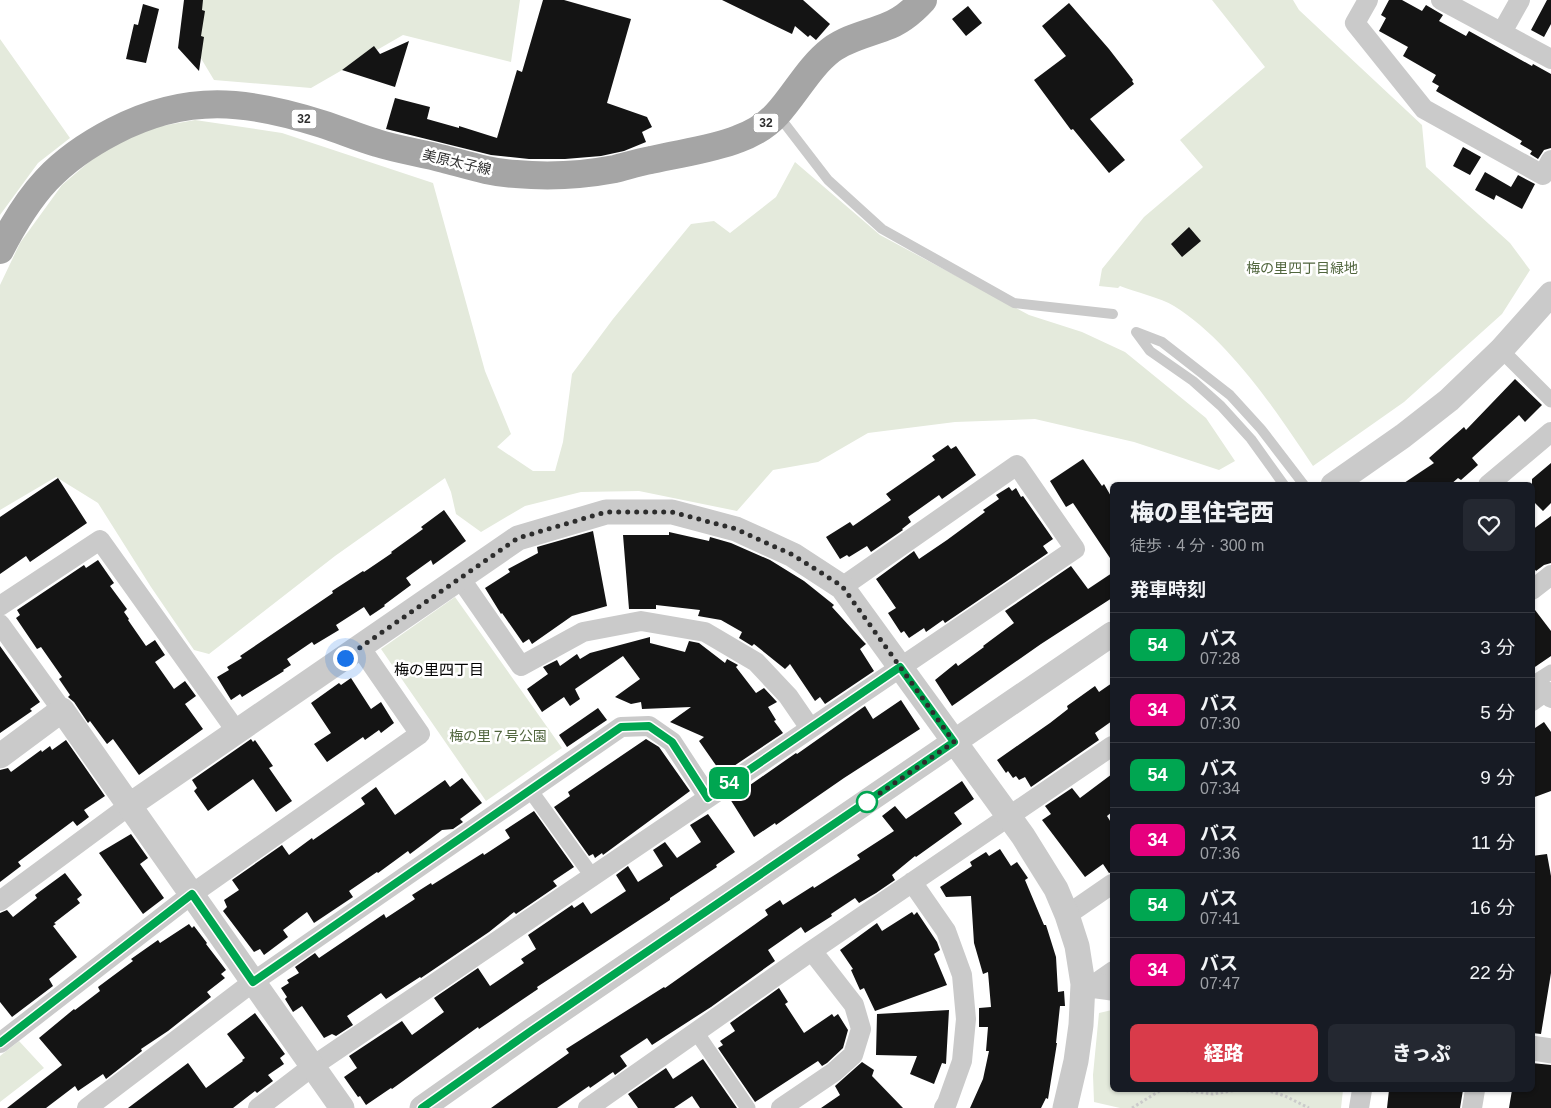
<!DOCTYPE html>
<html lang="ja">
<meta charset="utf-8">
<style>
:root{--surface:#171b24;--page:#242831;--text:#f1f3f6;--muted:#9ea1a6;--line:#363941;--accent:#d93b4a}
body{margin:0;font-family:Helvetica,"Noto Sans JP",sans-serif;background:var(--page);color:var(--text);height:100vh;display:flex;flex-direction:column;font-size:19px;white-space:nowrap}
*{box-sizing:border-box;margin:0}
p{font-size:16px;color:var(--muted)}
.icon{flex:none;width:28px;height:28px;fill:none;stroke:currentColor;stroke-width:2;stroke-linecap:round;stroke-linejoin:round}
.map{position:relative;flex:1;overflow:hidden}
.side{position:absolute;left:1110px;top:482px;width:425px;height:610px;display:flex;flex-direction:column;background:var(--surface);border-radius:8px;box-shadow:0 1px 4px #0004}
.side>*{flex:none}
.badge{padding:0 10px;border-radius:8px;font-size:18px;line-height:32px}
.you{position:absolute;width:25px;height:25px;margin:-12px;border:4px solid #fff;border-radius:50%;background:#1a73e8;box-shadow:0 0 0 8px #1a73e833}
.map>.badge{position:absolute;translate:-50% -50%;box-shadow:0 0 0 2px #fff}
h2{padding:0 20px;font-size:19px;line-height:45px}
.round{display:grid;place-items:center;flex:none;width:52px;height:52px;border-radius:8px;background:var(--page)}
.overview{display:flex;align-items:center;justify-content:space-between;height:85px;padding:0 20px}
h1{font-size:24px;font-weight:800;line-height:38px}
.action{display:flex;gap:10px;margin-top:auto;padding:10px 20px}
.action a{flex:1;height:58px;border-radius:8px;background:var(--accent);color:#fff;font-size:20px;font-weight:800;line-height:58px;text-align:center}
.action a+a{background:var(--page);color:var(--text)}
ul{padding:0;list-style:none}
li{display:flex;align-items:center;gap:15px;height:65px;padding:0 20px;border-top:1px solid var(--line)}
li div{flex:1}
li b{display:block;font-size:19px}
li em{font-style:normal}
li .badge{min-width:55px;font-weight:700;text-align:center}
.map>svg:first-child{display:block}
</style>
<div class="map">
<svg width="1551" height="1108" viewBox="0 0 1551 1108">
<rect width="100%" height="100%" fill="#fff"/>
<path fill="#e4eadc" d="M197 0H520L511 62 403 35 311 88 214 80 196 50Z
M1212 0H1293L1299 10 1422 125 1426 167 1510 243 1530 270 1502 314 1404 402 1313 466C1278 413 1228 339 1174 306 1161 298 1135 292 1120 286L1118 288 1099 286 1102 269 1144 217 1203 167 1180 140 1265 67Z
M0 39 70 138 38 163 0 215Z
M195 120 282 133 433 183 485 371 511 434 497 447 533 471H555L563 442 572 374 613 319 691 224 714 221 730 233 776 197 795 162 880 235 1029 315 1082 332 1125 352 1206 418 1235 461 1219 470 1134 442 1035 419 955 422 868 433 818 462 773 470 737 511 639 491 581 492 525 506 481 532 456 514 451 492 445 478 335 556 209 654 194 650 151 587 98 503 56 477 0 510V285L20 243 62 185 123 133Z
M455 597 562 748 486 801 381 649Z
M1112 1010V1090H1343L1341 1108H1120L1094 1102 1093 1075 1099 1013Z
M19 1041 44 1068 0 1102V1056Z"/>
<path fill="#141414" d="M184 0H203L202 10 205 11 201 36 204 37 199 71 178 48Z
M543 0H564L631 19 607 103 647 117 652 127 642 132 646 142 624 151 601 156 565 159H529L491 155 386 129 395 98 430 107 427 119 459 128V126L497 138 517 70 522 72Z
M722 0H803L830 24 816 40 810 35 808 37 795 26 792 34Z
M1389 0H1402L1422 11 1426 5 1443 15 1439 21 1466 36 1469 31 1532 66 1533 64 1551 74V148L1544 150 1538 159 1530 154 1532 151 1520 144 1522 141 1436 91 1439 86 1432 82 1436 75 1403 56 1408 47 1379 31 1386 18 1381 15Z
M1547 0H1551V24L1544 37 1531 30Z
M1069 3 1109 49 1133 80 1132 81 1134 84 1090 119 1125 160 1109 173 1073 129 1071 130 1034 80 1066 56 1042 26Z
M143 4 159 9 146 63 126 59 134 24 138 25Z
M968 6 982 23 966 36 952 19Z
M409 41 395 87 342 70 374 46 380 54Z
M1463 147 1481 157 1470 175 1453 166Z
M1485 172 1511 187 1518 175 1535 184 1522 209 1496 195 1494 200 1475 190Z
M1189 227 1201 241 1182 257 1171 244Z
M1515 379 1542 405 1525 422 1519 415 1472 458 1478 465 1461 480 1458 478 1450 485H1401L1434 463 1429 458 1464 427 1466 430Z
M948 445 951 449 956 446 976 475 942 499 939 495 908 517 911 522 902 529 903 530 871 552 867 546 849 557 847 555 840 559 826 537 850 522 853 526 891 500 886 494 935 460 932 456Z
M1083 459 1102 486 1104 484 1112 498V561L1073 503 1066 507 1050 481Z
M1551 463V503L1543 511 1532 500V479Z
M58 478 87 523 30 562 26 556 0 574V517Z
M1009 487 1012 491 1016 488 1021 497 1023 496 1053 539 1043 546 1048 553 945 623 943 620 926 632 924 628 909 638 904 631 901 633 888 613 896 608 876 579 914 551 919 559 947 540 985 512 983 510 999 499 996 495Z
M444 510 466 541 433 565 431 560 406 578 411 585 384 605 385 606 370 616 364 607 336 625 339 630 314 645 312 642 287 659 291 665 283 670 284 671 242 697 240 694 231 700 217 677 229 670 227 667 242 658 240 656 333 593 332 591 363 571 364 572 392 553 391 552 423 529 421 527Z
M1551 516V563L1544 565 1536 571 1532 566V530Z
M593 531 607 606 572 616 532 644 529 639 523 643 502 613 501 614 485 588 510 572 508 569 538 553 537 547Z
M669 532 709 541 710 537 731 543 770 560 804 581 834 605 832 607 863 641 866 644 860 649 874 671 825 704 820 697 815 701 790 664 785 669 754 644 752 646 739 638 742 632 721 620 698 616 700 610 656 605V609H629L623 535H669Z
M98 560 114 583 110 586 127 609 124 612 129 619 128 620 146 646 155 640 165 655 155 662 174 689 185 681 196 696 185 704 203 729 139 775 113 739 107 744 90 721 88 723 74 702 68 697 70 695 59 679 62 677 41 647 37 649 16 618 20 615 17 610 84 565 86 568Z
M1071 566 1088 589 1112 573V598L1041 644 952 706 935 680 956 663 958 666 984 647 983 646 1014 623 1005 611Z
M1532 606 1551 631V656L1532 669Z
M650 637V643L685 652 689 641 699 643 725 663 727 659 738 665 736 667 756 693 764 688 777 702 768 707 776 720 774 721 783 733 722 774 699 741 704 737 670 722 691 707 642 709 641 702 631 704 615 697 640 679 623 656 575 689 580 699 570 706 564 697 542 712 527 689 548 674 543 667 557 660 560 666 577 654 580 659 590 653Z
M0 646 40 702 30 709 32 711 0 733Z
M351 678 371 709 381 702 394 723 381 733 379 730 365 740 363 737 327 762 314 744 331 733 311 703 339 683 341 685Z
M1112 683V721L1095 733 1099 740 1031 787 1025 777 1019 780 1016 776 1013 778 1008 771 1006 773 997 760 1050 723 1068 709 1067 706 1095 686 1099 692Z
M901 700 920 729 844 778 776 825 775 823 754 837 730 799 796 753 797 754 865 706 873 719Z
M598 708 607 720 567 747 559 735Z
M1544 722 1551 732V791L1532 798V730Z
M251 739 253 742 255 740 273 766 269 768 292 801 276 812 253 779 208 811 194 791 197 788 192 780Z
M646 739 659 747 690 791 603 855 602 853 595 858 593 854 589 856 554 807 570 796 568 792Z
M66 740 105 796 84 810 89 817 77 826 73 821 18 862 21 866 0 882V770L8 768 11 772 41 750 42 752 50 746 52 750Z
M1112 774V812L1107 816 1112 824V872L1109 873 1103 864 1085 877 1042 820 1051 814 1045 806 1072 788 1080 798Z
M462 778 482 803 460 819 463 822 453 829 442 830 410 854 408 851 378 873 377 872 349 891 353 897 314 923 307 912 283 930 288 937 264 955 260 949 254 952 223 911 227 907 224 900 239 890 232 880 282 845 289 855 312 838 313 840 365 804 361 798 376 787 395 815 445 780 450 787Z
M962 781 974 799 954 813 962 824 916 857 915 856 892 875 895 880 876 893 859 903 855 898 831 914 832 916 805 933 801 927 768 950 775 961 711 1007 652 1045 647 1038 620 1056 627 1066 615 1075 613 1072 590 1088 589 1086 557 1108H491L569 1053 566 1049 664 987 665 988 754 925 768 915 765 910 780 900 783 905 813 886 814 888 860 859 857 855 894 831 882 816 895 806 906 819Z
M534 811 574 867 553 881 557 886 516 914 514 912 489 932 421 978 420 977 386 999 381 993 347 1016 353 1025 336 1036 332 1034 324 1038 302 1006 293 1012 285 999 287 997 281 988 289 983 287 980 299 973 295 967 315 953 319 958 384 914 386 918 415 899 412 895 431 883 432 885 483 853 484 855 510 838 505 830Z
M708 814 735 852 716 865 717 867 670 898V900L537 987 538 989 479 1029 478 1027 392 1089 391 1088 366 1105 360 1096 358 1097 344 1077 357 1068 349 1056 402 1021 412 1035 444 1012 434 998 478 968 490 986 524 963 521 959 536 949 528 935 572 905 574 908 583 902 591 914 626 891 616 875 628 866 638 882 663 866 653 850 665 842 677 858 701 842 690 825Z
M131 834 148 858 140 864 164 898 143 914 99 853Z
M1000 849 1011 866 1017 862 1028 878 1025 880 1044 925H1046L1056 957 1058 992 1064 991 1065 1006H1060L1056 1043H1057L1048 1099 1046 1098 1041 1108H970L983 1079 989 1051H986L988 1027H979V1008L991 1007 988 972 983 974 974 943 971 896 946 897 940 887 972 866 970 862 986 852 989 856Z
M1547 854 1551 876V973L1541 1034 1532 1033V856Z
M65 873 82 895 77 899 80 903 54 923 56 924 53 926 77 957 49 979 53 986 12 1017 0 1002V913L7 910 13 917 37 898 35 895Z
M912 912 914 915 917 912 937 942 940 950 934 954 947 985 875 1011 864 988 860 990 851 970 853 969 840 950 877 923 882 931Z
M189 924 192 928 194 926 207 943 206 944 226 970 221 974 225 978 207 992 211 997 168 1031 141 1049 142 1051 106 1079 103 1074 78 1091 75 1086 46 1108H7L62 1065 39 1038 74 1009 75 1010 100 991 98 987 133 961 131 959 158 940 160 943Z
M779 988 788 1002 785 1004 804 1033 832 1014 834 1017 838 1014 848 1030 843 1048 827 1063 822 1066 818 1061 755 1102 718 1048 723 1045 720 1041 735 1031 730 1023Z
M949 1010 946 1064 942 1063 934 1084 910 1074 917 1056 876 1055 877 1014Z
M255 1013 285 1054 280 1058 284 1064 268 1075 273 1081 257 1093 255 1091 233 1108H128L188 1063 206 1088 243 1061 242 1060 245 1058 227 1034Z
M703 1059 737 1108H700L692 1096 674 1108H638L628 1094 666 1068 673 1079Z
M862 1062 874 1070 872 1076 903 1108H821L840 1095 835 1086Z
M1532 1063 1551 1065V1108H1509L1512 1090H1532Z
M1389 1090H1463L1460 1108H1387Z"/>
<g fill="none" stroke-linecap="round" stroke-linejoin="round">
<path stroke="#cacaca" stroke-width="3" stroke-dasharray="2.5 2.5" stroke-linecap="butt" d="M1181 1090 1213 1094 1237 1090
M1266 1090 1285 1096 1309 1108
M1132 1108 1161 1090"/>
<path stroke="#cacaca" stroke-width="10" d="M778 115 828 180 882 229 1014 303 1113 314
M1284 485 1251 439 1221 406 1193 381 1150 351 1136 332 1162 342 1230 395 1261 429 1304 485"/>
<path stroke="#cacaca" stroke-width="15" d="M1501 350 1551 400
M1532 684 1551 672
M530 790 592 876
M1089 985 1112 969
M696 1032 748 1108"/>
<path stroke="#cacaca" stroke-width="20" d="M1368 0 1355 23 1424 109 1543 175 1551 160
M1441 0 1551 59
M1502 32 1520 0
M1488 485 1551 432
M460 578 521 666 583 632 641 621 705 632 756 662 788 696 810 728
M1532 590 1551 575
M0 606 100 540 237 732
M0 624 62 710
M1532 701 1546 691 1551 698
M912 882 946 931 962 975 966 1019 962 1061 947 1103 944 1108
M0 901 130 805
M1067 915 1112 884
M0 1043 192 894 420 734 360 647
M87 1108 253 982 621 727 649 726 672 742 708 797
M258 1108 313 1066 1075 549 1017 465 842 587
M588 1108 810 952 1112 746
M781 1108 834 1072 853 1055 861 1029 854 1005 812 951
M1359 1108 1362 1090
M1472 1108 1475 1090"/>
<path stroke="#cacaca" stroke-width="25" d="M1333 485 1403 436 1449 400 1501 350 1551 294
M0 756 62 710 342 1108
M130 805 518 538 606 512H672L736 529 793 555 842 587 1023 836 1056 889 1067 915 1077 946 1083 984 1081 1025 1076 1061 1065 1108
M1083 984 1112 988
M1532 1048 1551 1051
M422 1108 531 1031 1112 634"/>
<path stroke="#a5a5a5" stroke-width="28" d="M0 250C30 192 56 161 114 131 187 93 247 100 322 124 341 130 359 138 377 143 399 150 422 153 444 159 467 165 491 173 516 174 549 177 583 175 615 169 627 166 639 162 651 160 680 153 710 150 738 139 752 134 767 125 777 114 796 93 809 67 831 50 847 38 867 34 885 27 900 22 912 12 923 0"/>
</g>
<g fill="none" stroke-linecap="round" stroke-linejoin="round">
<defs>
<path id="line" d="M0 1043 192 894 253 982 621 727 649 726 672 742 708 798 900 667 954 742 531 1031 422 1108"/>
</defs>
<use href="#line" stroke="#fff" stroke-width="11"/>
<use href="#line" stroke="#00a651" stroke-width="8"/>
<path stroke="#2d2d2d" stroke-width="5" stroke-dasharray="0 9" d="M345 658 518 538 606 512H672L736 529 793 555 842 586 954 742 860 807 867 802"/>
</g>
<circle fill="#fff" stroke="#00a651" stroke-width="2.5" cx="867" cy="802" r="10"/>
<g text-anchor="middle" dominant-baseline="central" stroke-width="5" stroke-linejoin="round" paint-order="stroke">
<g fill="#fff" stroke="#6c6c6c" stroke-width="1">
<rect x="291.5" y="109.5" width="25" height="19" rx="4"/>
<rect x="753.5" y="113.5" width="25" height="19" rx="4"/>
</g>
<g font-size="12" font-weight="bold" fill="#2d2d2d">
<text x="304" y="119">32</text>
<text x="766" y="123">32</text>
</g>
<g font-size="14" fill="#2d2d2d" stroke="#fff">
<text transform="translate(457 162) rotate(13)">美原太子線</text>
</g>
<g font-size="14" fill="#51663e" stroke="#fff">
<text x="1302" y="268">梅の里四丁目緑地</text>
<text x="498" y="736">梅の里７号公園</text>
</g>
<g font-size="15" fill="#000" stroke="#fff">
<text x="439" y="669">梅の里四丁目</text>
</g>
</g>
</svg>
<div class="you" style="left:345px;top:658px"></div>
<b class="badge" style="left:729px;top:783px;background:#00a651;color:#fff">54</b>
<section class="side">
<div class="overview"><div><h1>梅の里住宅西</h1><p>徒歩 · 4 分 · 300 m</p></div><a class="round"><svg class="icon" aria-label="heart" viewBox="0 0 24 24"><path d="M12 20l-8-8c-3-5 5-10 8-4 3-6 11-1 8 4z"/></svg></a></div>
<h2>発車時刻</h2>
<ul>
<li><span class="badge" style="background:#00a651;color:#fff">54</span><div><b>バス</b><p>07:28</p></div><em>3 分</em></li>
<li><span class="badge" style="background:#e6007e;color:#fff">34</span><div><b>バス</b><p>07:30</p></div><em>5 分</em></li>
<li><span class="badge" style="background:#00a651;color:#fff">54</span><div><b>バス</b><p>07:34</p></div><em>9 分</em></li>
<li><span class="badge" style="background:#e6007e;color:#fff">34</span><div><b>バス</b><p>07:36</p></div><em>11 分</em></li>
<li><span class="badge" style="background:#00a651;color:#fff">54</span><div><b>バス</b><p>07:41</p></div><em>16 分</em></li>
<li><span class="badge" style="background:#e6007e;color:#fff">34</span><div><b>バス</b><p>07:47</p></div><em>22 分</em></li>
</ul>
<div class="action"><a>経路</a><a>きっぷ</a></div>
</section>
</div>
